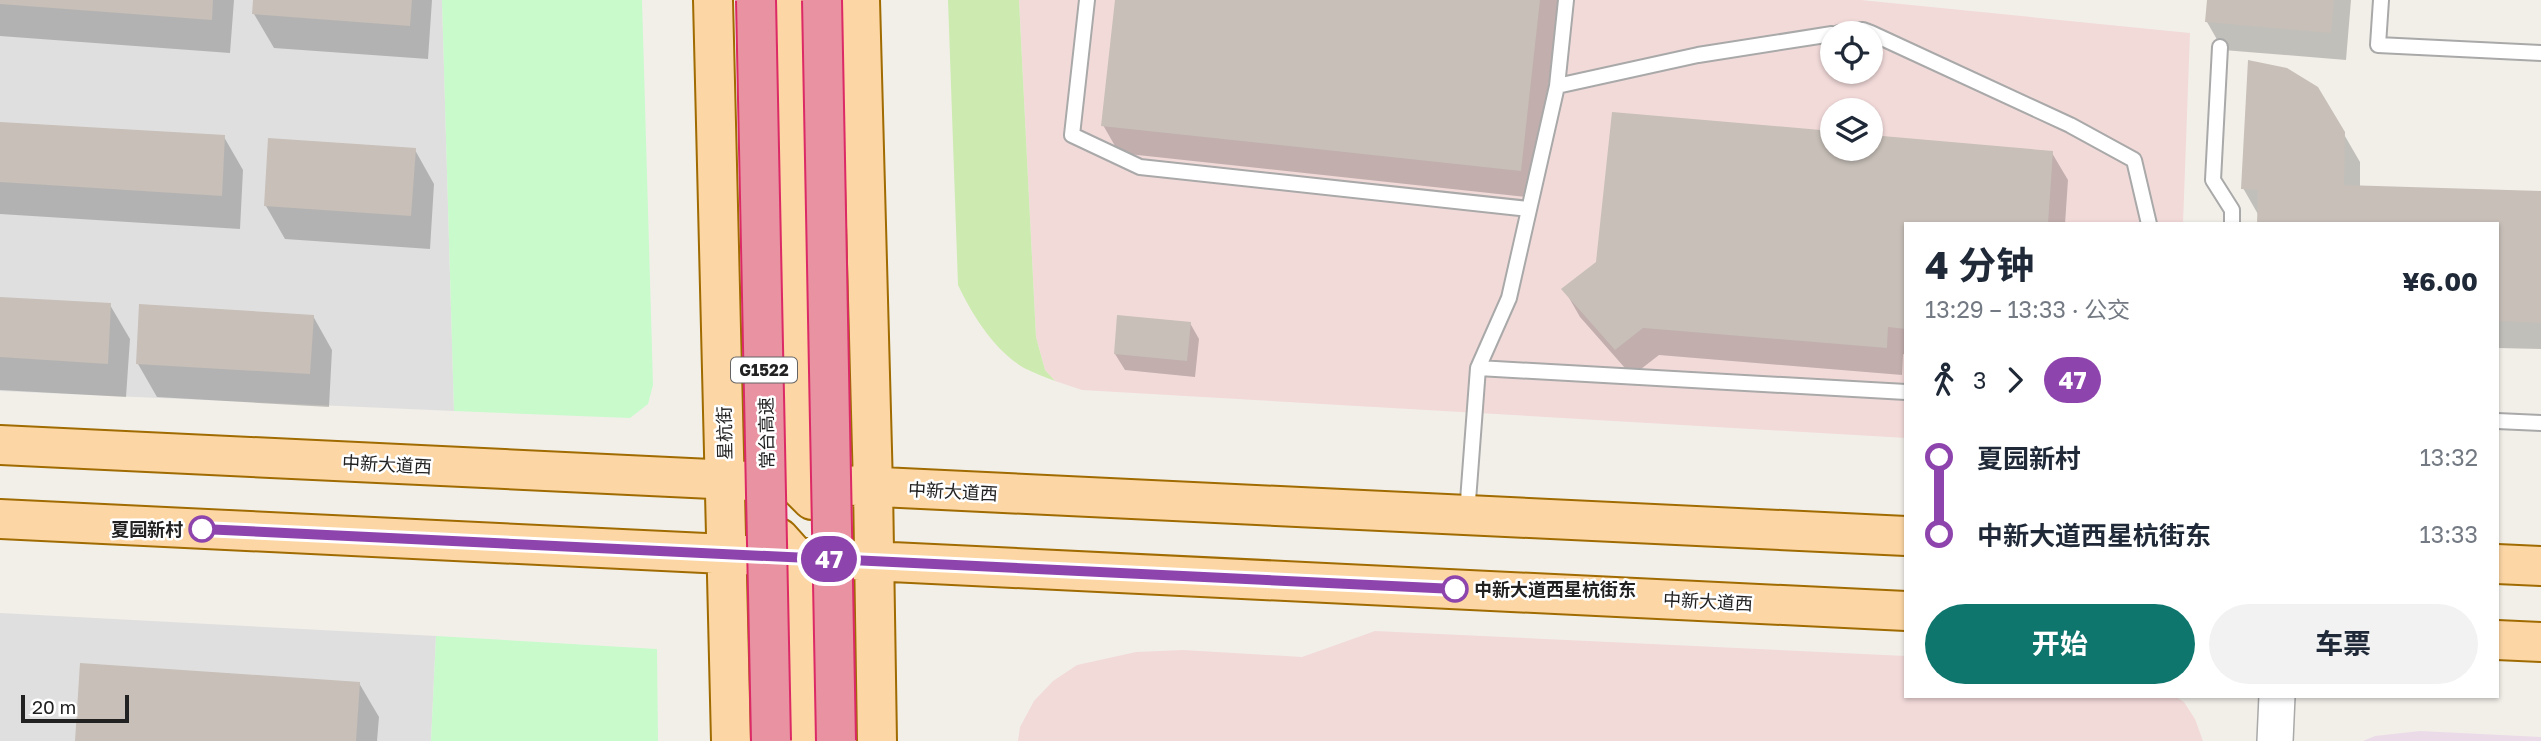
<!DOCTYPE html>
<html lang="zh">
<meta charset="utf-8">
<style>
:root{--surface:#fff;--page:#f2f2f3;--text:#1f2937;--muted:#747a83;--accent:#0f766e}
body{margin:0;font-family:"Golos Text","Noto Sans SC",sans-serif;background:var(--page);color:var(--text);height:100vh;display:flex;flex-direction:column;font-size:26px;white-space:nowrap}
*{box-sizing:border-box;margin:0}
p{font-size:23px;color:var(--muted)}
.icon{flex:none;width:38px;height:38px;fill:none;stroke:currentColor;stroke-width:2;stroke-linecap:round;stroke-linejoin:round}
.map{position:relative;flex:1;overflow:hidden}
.sheet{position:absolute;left:1904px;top:222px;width:595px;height:476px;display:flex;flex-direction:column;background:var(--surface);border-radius:0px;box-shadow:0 2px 5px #0004}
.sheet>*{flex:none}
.badge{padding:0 14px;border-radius:23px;font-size:24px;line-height:46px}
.tools{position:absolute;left:1820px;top:21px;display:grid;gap:14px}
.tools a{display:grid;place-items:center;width:63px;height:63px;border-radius:50%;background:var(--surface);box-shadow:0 2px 5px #0004;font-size:35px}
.scale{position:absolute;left:21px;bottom:18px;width:108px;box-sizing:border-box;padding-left:7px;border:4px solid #222;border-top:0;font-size:19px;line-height:24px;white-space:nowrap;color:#222;-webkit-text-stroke:5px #fff;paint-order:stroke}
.map>.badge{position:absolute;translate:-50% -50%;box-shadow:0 0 0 4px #fff}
.legs{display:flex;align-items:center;gap:10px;height:77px;padding:0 21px;font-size:23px}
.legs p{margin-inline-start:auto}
.headline{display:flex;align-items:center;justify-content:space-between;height:119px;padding:0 21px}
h1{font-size:38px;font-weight:700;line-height:52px}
.cta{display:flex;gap:14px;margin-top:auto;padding:14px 21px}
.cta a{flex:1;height:80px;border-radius:42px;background:var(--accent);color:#fff;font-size:28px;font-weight:700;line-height:80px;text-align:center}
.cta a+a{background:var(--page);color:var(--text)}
ul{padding:0 21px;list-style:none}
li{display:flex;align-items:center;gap:24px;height:77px;font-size:26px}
li i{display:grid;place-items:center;width:10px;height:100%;margin:0 9px;background:currentColor}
li i::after{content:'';width:18px;height:18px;margin:-9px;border:5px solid;border-radius:50%;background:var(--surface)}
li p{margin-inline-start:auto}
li:first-child i{background:linear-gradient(#0000 50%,currentColor 0)}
li:last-child i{background:linear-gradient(currentColor 50%,#0000 0)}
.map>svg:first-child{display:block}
</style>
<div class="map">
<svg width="2541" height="741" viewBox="0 0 2541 741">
<rect width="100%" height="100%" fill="#f2efe9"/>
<path fill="#e0dfdf" d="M0 0H442L454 411 0 391Z
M0 613 436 636 431 741H0Z"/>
<path fill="#f2dad9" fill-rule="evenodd" d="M1019 0H1861L2190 33 2183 224H1906V438L1082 390 1055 381 1045 370 1036 337ZM1832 33H1871V72H1832ZM1832 110H1871V149H1832Z
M1375 631 1906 656V696L2176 697 2184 702 2195 719 2203 741H1018L1020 727 1034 701 1053 681 1077 665 1136 652 1183 650 1302 657Z"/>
<path fill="#ebdbe8" d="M2420 731 2541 737V741H2363L2375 736Z"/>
<path fill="#cdebb0" d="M948 0H1019L1036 337 1045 370 1055 381C1045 377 1034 373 1024 368 994 350 973 316 958 285Z"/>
<path fill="#c8facc" d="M442 0H642L653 385 648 404 630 418 454 411Z
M436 636 657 649 658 741H431Z"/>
<path fill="#0003" d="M0 0H234L230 53 0 36Z
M255 0H432L428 59 274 48 254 14Z
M1117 0H1558L1536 198 1119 153 1103 125Z
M2209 0H2351L2346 60 2223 50 2207 22Z
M2317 88 2360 162V187L2541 193V349L2497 348V224H2258L2259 216 2243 188Z
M1614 114 1832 133V149H1871V137L2052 153 2068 180 2065 224H1906V355L1903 354 1902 375 1659 355 1632 376 1580 317 1564 289 1598 263Z
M0 123 224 137 243 170 240 229 0 214Z
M415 150 434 184 430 249 285 239 266 206Z
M0 299 110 305 130 339 126 397 0 390Z
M313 316 332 350 329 407 157 397 138 364Z
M1190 323 1199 339 1195 377 1125 370 1115 354Z
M359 683 379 717 377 741H76Z"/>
<path fill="#c7bfb8" d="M0 0H213L212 20 0 4Z
M253 0H412L410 26 252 14Z
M1115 0H1540L1521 171 1101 126Z
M2207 0H2334L2331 33 2205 22Z
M2248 60 2287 68 2318 87 2345 132 2344 185 2541 191V323L2497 321V224H2257L2258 190 2241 189Z
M1612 112 1832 131V149H1871V135L2053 151 2048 224H1906V329L1888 327 1887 348 1643 328 1615 350 1561 289 1596 262Z
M0 122 225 135 222 196 0 182Z
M268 138 416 148 411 216 264 206Z
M0 297 111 303 108 364 0 357Z
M139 304 314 315 310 374 136 364Z
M1117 315 1191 322 1187 361 1114 354Z
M80 663 360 682 356 741H75Z"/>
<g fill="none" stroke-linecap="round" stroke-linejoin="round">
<defs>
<path id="service" d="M1087 0 1072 135 1140 167 1529 209
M2381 0 2378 45 2541 53
M1839 33 1863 30 1871 33
M1871 33 2070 125 2134 160 2149 224
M2220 47 2213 180 2232 210V224
M1557 86 1698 55 1832 34
M1478 368 1906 392
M2497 421 2541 423
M1467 514 1478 368 1509 298 1557 86 1566 0"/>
<path id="tertiary" d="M2275 741 2277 696"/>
<path id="primary" d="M713 0 731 741
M786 0 795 483 812 500
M860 0 873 487 877 741
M0 445 1906 536
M0 519 1906 611
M779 538 796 557 800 741
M2497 564 2541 566
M2497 640 2541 642"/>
</defs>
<use href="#service" stroke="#a9a9a9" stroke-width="18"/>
<use href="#tertiary" stroke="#a9a9a9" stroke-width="38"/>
<use href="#primary" stroke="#a06b00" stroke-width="42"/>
<use href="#service" stroke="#fff" stroke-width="14"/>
<use href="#tertiary" stroke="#fff" stroke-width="35"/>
<use href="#primary" stroke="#fcd6a4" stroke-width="38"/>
<defs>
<path id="motorway-bridge" d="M756 0 771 741
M822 0 836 741"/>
</defs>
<use href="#motorway-bridge" stroke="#dc2a67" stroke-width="42" stroke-linecap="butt"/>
<use href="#motorway-bridge" stroke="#e892a2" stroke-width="38"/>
</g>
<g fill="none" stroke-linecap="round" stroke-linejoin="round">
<defs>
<path id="line-1" d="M202 529 1455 589"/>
</defs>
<use href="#line-1" stroke="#fff" stroke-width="16"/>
<use href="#line-1" stroke="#8e44ad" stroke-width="10"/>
</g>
<g fill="#fff" stroke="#8e44ad" stroke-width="3.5">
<circle cx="202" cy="529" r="12"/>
<circle cx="1455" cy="589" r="12"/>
</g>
<g text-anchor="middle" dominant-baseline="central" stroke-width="5" stroke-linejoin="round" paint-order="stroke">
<rect fill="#fff" stroke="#646464" stroke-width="2" x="731" y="357.5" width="66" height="25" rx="5"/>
<g font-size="16" font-weight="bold" fill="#222">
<text x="764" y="370">G1522</text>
</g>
<g font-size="18" fill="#222" stroke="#fff">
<text transform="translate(724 433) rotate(-91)">星杭街</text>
<text transform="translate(766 433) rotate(-91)">常台高速</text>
<text transform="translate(387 464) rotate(3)">中新大道西</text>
<text transform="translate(953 491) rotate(3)">中新大道西</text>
<text transform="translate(1708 601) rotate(3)">中新大道西</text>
</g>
<g font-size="18" font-weight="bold" fill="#222" stroke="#fff" text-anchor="end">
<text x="183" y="529">夏园新村</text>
<text x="1474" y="589" text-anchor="start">中新大道西星杭街东</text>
</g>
</g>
</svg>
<div class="tools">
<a><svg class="icon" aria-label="locate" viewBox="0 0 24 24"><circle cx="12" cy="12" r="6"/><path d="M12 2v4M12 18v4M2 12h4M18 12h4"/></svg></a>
<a><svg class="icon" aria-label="layers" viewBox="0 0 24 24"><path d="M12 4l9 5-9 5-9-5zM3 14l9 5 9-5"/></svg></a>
</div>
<div class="scale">20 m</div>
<b class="badge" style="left:829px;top:559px;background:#8e44ad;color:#fff">47</b>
<section class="sheet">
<div class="headline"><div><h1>4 分钟</h1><p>13:29 – 13:33 · 公交</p></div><b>¥6.00</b></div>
<div class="legs"><svg class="icon" aria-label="walk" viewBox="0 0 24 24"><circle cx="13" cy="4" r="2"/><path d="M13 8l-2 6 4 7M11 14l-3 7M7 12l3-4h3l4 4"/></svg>3<svg class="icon" aria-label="forward" viewBox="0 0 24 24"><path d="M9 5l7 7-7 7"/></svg><b class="badge" style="background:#8e44ad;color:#fff">47</b></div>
<ul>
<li><i style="color:#8e44ad"></i><b>夏园新村</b><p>13:32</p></li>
<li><i style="color:#8e44ad"></i><b>中新大道西星杭街东</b><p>13:33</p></li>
</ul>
<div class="cta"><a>开始</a><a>车票</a></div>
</section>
</div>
